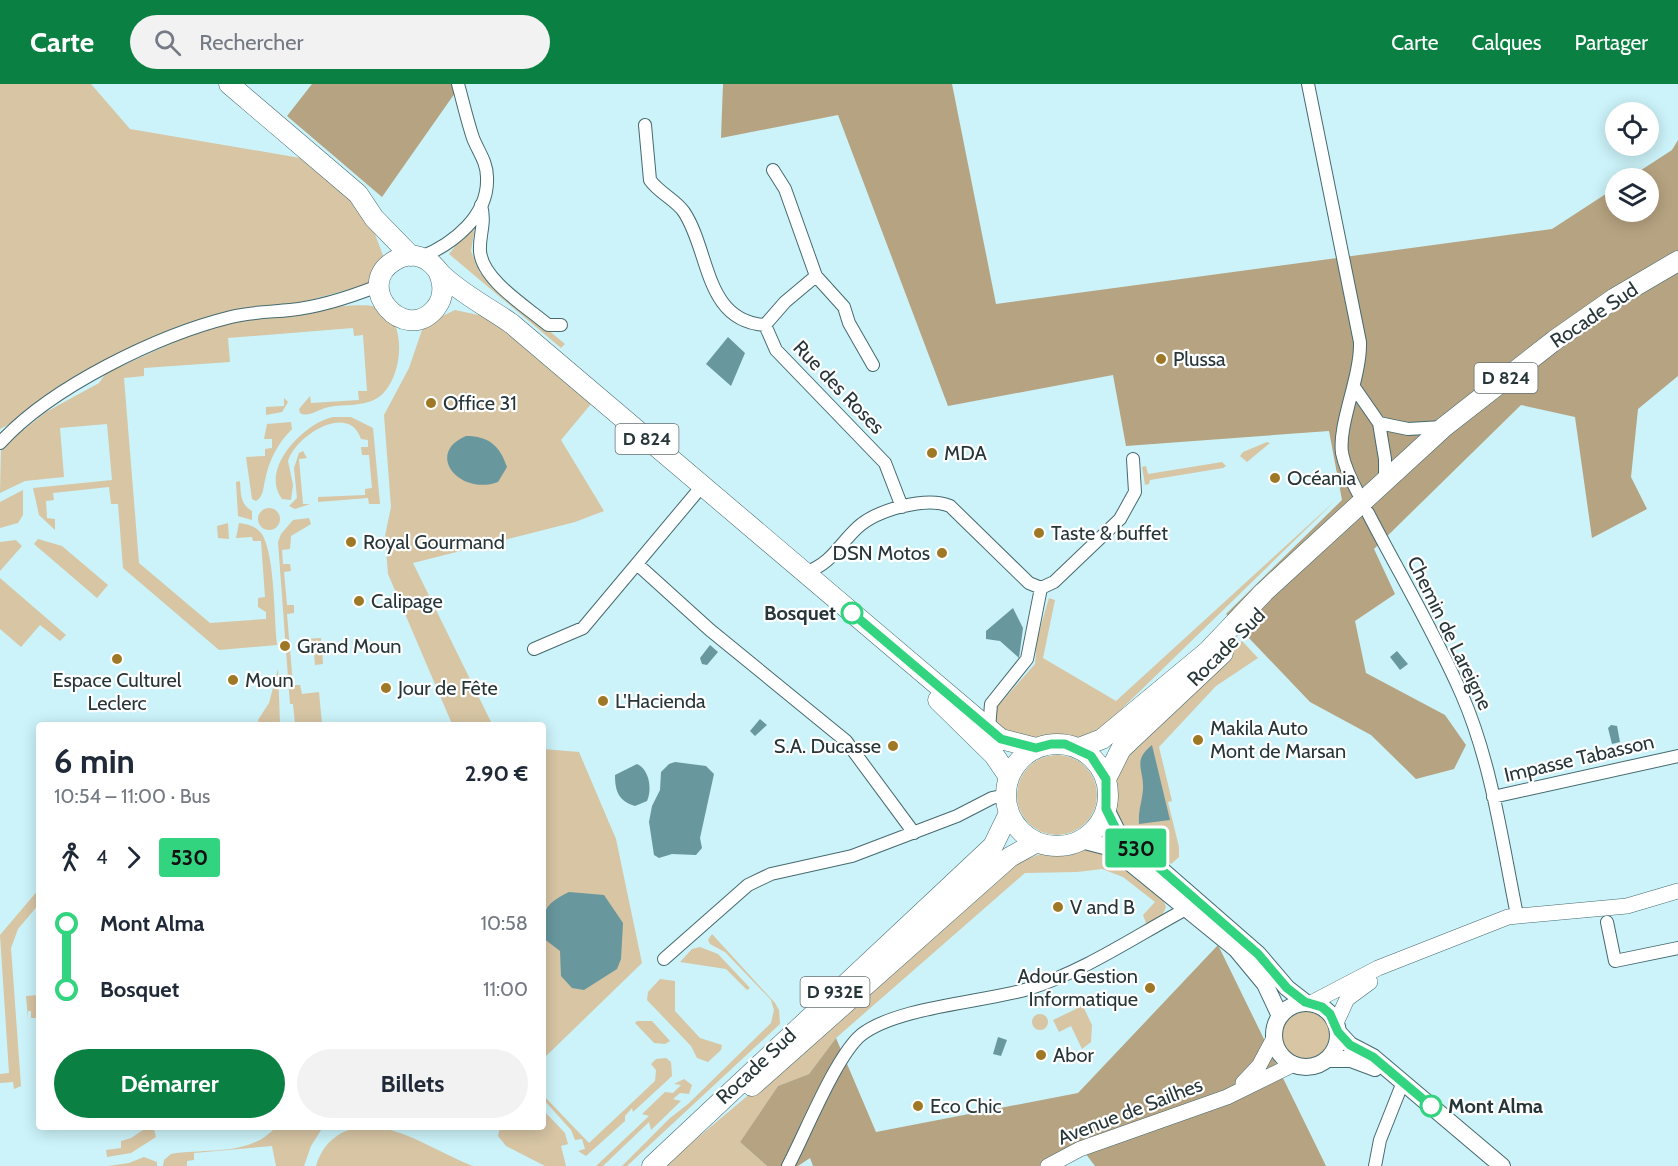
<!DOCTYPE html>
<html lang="fr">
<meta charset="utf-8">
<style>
:root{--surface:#fff;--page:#f2f2f3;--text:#1f2937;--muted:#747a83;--accent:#0b8043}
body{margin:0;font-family:Cabin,sans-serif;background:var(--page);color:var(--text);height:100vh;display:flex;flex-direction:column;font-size:22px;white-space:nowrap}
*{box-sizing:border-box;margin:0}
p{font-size:20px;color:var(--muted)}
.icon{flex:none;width:33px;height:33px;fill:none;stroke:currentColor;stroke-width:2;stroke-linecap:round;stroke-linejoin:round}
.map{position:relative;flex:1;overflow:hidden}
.side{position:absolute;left:36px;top:638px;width:510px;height:408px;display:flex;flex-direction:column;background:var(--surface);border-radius:6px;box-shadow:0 3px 15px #0003}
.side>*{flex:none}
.badge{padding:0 12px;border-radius:4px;font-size:21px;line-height:39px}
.controls{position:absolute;left:1605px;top:18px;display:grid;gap:12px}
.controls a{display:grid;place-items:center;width:54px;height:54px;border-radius:50%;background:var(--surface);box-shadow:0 3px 15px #0003;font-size:30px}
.map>.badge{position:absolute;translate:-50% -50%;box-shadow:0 0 0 3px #fff}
.legs{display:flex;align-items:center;gap:9px;height:66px;padding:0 18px;font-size:20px}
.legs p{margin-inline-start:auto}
.headline{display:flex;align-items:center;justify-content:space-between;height:102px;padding:0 18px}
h1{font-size:33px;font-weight:700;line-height:45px}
.primary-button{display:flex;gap:12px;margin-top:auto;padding:12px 18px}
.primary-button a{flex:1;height:69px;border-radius:36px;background:var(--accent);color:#fff;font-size:24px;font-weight:700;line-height:69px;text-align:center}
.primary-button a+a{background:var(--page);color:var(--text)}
ul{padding:0 18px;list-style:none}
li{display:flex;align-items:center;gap:21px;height:66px;font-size:22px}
li i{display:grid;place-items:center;width:9px;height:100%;margin:0 8px;background:currentColor}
li i::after{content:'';width:15px;height:15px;margin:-8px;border:4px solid;border-radius:50%;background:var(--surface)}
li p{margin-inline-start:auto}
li:first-child i{background:linear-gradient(#0000 50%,currentColor 0)}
li:last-child i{background:linear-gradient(currentColor 50%,#0000 0)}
header{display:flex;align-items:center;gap:36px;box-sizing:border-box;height:84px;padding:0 30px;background:var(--accent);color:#fff}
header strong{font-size:28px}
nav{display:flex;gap:33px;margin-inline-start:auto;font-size:21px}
.search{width:420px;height:54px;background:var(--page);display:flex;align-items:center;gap:15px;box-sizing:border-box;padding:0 21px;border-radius:33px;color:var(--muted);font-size:22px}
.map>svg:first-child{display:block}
</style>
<header>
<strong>Carte</strong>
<div class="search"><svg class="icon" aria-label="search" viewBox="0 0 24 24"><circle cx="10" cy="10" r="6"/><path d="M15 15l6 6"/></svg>Rechercher</div>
<nav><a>Carte</a><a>Calques</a><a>Partager</a></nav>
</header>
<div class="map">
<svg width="1678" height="1082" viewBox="0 0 1678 1082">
<rect width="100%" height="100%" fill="#cbf3f9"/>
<path fill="#d7c5a4" d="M0 0H91L130 45 312 76 344 104 372 142 384 174 372 197 365 201 292 221 245 224 221 230 0 345Z
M476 136 471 167 480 189 565 260 561 264 449 170Z
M343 222C353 222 366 220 375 223 410 232 403 296 379 313 364 323 345 320 329 323 319 325 308 334 300 329L299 325 310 312 311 319 359 316 358 307H367L363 251 354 252 353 244 228 254 230 278 144 284V292L124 294 139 479 210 539 266 535V528L258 523V514L265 513 261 457H253L252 453 236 454 239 439C249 440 258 443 263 452 275 475 274 534 277 561L219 566 123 484 118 420H111L109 403 53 409 54 416 46 417 47 434 55 435V446L39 431 33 404 112 396 107 340 60 344 64 393 25 397 0 409 1 364 46 328 99 299 106 289 188 252 233 237 290 232Z
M455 226 488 233 591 320 561 356 604 427 575 438 413 479 492 640H452L388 490 385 452 391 423 384 331 409 284 422 246 432 237Z
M284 314 288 318 282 328 266 331V323L284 322Z
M333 333H351L373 344 380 420H369L368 414 318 418V413L365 411V405L372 404 369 371H362L361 363H368V356L361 355C349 318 296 351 288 377L293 401 291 416 282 415C259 385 304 339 333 333Z
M291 338 292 345C278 359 269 376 265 396 263 404 264 412 256 417L252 415 246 373 265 372V365L272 364V355H264L267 340Z
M1267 358 1270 359 1247 378 1240 372 1243 368Z
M303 367 307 374 299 375 303 420H310L295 425 289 422 297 414 294 384 299 369Z
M1222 378 1226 382 1223 384 1150 396 1149 400 1145 401 1142 383 1146 382 1148 390Z
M240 397C241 410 240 420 252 427V436L238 432 236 398Z
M23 406V431L18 439 0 444V418Z
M1336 416 1099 647 1086 655 1054 651 1016 657 992 639 995 625 1035 580 1037 555 1049 514 1055 516 1043 574 1116 617Z
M258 435a11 11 0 1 1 22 0a11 11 0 1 1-22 0Z
M309 434 311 440 291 452 290 465 282 466 283 480H290L291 487 284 488 287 521H294V529L287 530 293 601H300L302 610 319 608 322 640H295L293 620H290L278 458 281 450 293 436Z
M228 439 229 455 218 454 217 442Z
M38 455 62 462 108 501 97 514 34 460Z
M16 456 22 462 0 487V458Z
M0 494 66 551 60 557 40 541 21 563 0 545Z
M321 554 323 580 315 581 314 569 307 570 306 555Z
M1242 557 1258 574 1216 602 1159 663 1172 717 1168 718 1179 763V773L1171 780C1157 774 1146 764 1134 753 1119 739 1110 716 1113 695 1117 669 1218 580 1242 557Z
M278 585 280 640H259L258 636 269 619Z
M543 665 579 668 616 755 642 879 543 975Z
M1017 711a40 40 0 1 1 80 0a40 40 0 1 1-80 0Z
M1090 763 1107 768 1163 815 1166 823C1162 833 1157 839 1146 839L1143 831 1155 818 1123 793 1102 785 1077 788 1025 789 836 954 809 990 778 1002 740 1058 767 1082H664L807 962 1011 781 1043 769 1068 772Z
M39 805V820L18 845 11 864 21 1002 14 1005 13 998 0 999V990L9 989 0 851Z
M712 850 775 919 779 926 780 940 627 1082H622L670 1034 688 1020 771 939 774 926 771 916 725 868 710 860 708 856Z
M700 863 718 870 750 904 747 906 726 885 680 878 692 865Z
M660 895 675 897V927L700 954 722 961 721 966 708 978 697 974 691 962 647 916 648 908Z
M39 911V934H31V927H28V934L26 912Z
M1074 920H1082L1092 941 1091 958 1082 965 1071 942 1059 948 1053 936 1076 925Z
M1282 951a24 24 0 1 1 48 0a24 24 0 1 1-48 0Z
M1032 938a8 8 0 1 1 16 0a8 8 0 1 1-16 0Z
M637 937H652L670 957 665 960 654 959 635 939Z
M666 974 671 978 672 992 633 1028 632 1024 625 1032V1037L586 1072 578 1067 585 1065 582 1055 575 1056 571 1046 543 1015V1011L589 1059 655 997 656 986 651 980 656 975Z
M684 995 692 1001 689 1010 680 1009 673 1015 681 1017 651 1046 649 1038 603 1082H596L649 1032 642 1030 665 1008 673 1009 681 1001 674 1000Z
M543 1026 565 1049 568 1060 561 1062 566 1082H545L506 1062 498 1052 500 1043 543 1042Z
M362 1042C403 1042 436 1068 473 1082H316C323 1059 338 1047 362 1042Z
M276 1043H323L311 1062 304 1082H276L272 1062 194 1069V1076L187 1077V1082H163L164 1076 171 1070C208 1064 249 1073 276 1043Z
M146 1044 154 1045 156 1053 131 1069 107 1073 106 1066 121 1064V1057L131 1054Z
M144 1073 157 1078V1082H108L129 1079Z"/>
<path fill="#b6a381" d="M312 0H453L455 9 382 113 287 32Z
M723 0H952L996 220 1552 145 1615 104 1616 128H1648V94H1629L1672 66 1678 56V292L1638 325 1631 393 1647 425 1592 454 1575 333 1521 321 1374 465 1395 510 1355 537 1366 589 1445 631 1466 661 1454 685 1416 695 1371 651 1310 618 1226 530 1342 416 1329 347 1126 362 1113 291 948 322 838 31 721 54Z
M1218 861 1326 1082H1095L1085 1069 1059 1082H813L810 1074 798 1082H767L740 1058 778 1002 809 990 836 954 876 1048 1078 1009Z"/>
<path fill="#68979e" d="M728 253 745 269 731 302 706 280Z
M466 352C489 352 500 362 507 383L498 398C460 412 424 370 466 352Z
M1013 524 1023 544 1019 574 1000 557 986 555V547Z
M710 561 718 568 707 581 702 580 700 574Z
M1397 567 1408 580 1400 586 1390 573Z
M760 635 767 641 755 652 750 647Z
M1611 641 1617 642 1620 658 1612 660 1608 644Z
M1152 661 1170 736 1139 740C1138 727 1142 718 1143 705 1144 685 1132 677 1152 661Z
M675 678 706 682 714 690 700 754 702 764 696 771 672 770 659 774 654 771 649 738 652 722 660 706 661 688 669 680Z
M637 680C650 686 652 706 647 717L635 722C619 717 615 708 615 691Z
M569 808 604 811 623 839 621 875 617 885 584 906 572 904 561 892 560 867 543 854C543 826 543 821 569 808Z
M998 953 1007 956 1001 972 993 970Z"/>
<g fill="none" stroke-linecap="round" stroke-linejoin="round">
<defs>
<path id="minor" d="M1308 0 1360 258C1361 293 1338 340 1342 369 1345 384 1351 396 1358 409
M645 41 650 96C659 109 676 116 684 128 710 167 704 237 765 241
M773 86 785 105 816 192 844 223 849 239 873 281
M481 121C486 140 479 150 480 167 482 196 527 223 548 241H561
M421 173C453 160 489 132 487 93 487 78 478 67 473 54 467 36 463 18 458 0
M765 241 776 266 885 379 902 423
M765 241 785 218 816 192
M1354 303 1379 339 1385 375V397
M1379 339 1408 345 1443 343
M0 359C51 303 158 251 231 233 251 228 270 228 290 226 321 223 350 213 378 202
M1368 429C1399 489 1435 549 1462 611 1492 680 1502 758 1517 831
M637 480 710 546 846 657 914 749
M805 489C833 478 837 463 857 444 876 426 926 412 950 422L1029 499 1041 504
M1041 504 1054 498 1120 435 1135 408 1133 375
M534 565 583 544 702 402
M989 645 991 620 1027 575 1041 504
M1493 713 1678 672
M1607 838 1615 877 1678 864
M664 875 748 801 771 790 852 772 957 732 992 714 1006 711
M788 1082C805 1050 836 972 861 951 896 923 984 918 1028 905 1085 887 1134 853 1186 825L1191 819
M1375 1082 1380 1056 1403 998"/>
<path id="tertiary" d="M1311 919 1378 884 1508 833 1627 822 1678 807
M1336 939 1347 915 1370 898
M1243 999 1259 982 1274 954
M1048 1082 1080 1065 1227 1013 1294 980"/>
<path id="secondary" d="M1106 725 1117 747 1258 870 1287 904 1305 918
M1081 756 1112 764 1236 865 1265 900 1280 932
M1274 951a32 32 0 1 1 64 0a32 32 0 1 1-64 0Z
M1338 948 1350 961 1373 973 1502 1082
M1327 975H1351L1375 984"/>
<path id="primary" d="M229 0 358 110 374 134 411 172
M438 187C444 200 445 213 435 225 404 261 353 202 394 177 402 172 411 170 420 173 430 176 435 183 441 190 463 211 488 223 512 240L1001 655 1036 664
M938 616 994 671 1009 693
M1006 711a51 51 0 1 1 102 0a51 51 0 1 1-102 0Z
M1079 664 1102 655 1208 567 1264 508 1444 343 1555 256 1615 214 1678 177
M1106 695 1121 665 1223 569
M752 1002 1010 773 1037 758
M652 1082 993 762 1009 729"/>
</defs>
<use href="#minor" stroke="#456a6f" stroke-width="14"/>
<use href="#tertiary" stroke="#456a6f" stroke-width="16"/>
<use href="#secondary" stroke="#456a6f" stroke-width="18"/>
<use href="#primary" stroke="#456a6f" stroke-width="21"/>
<use href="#minor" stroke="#fff" stroke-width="12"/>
<use href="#tertiary" stroke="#fff" stroke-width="15"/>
<use href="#secondary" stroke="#fff" stroke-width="16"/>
<use href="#primary" stroke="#fff" stroke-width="20"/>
</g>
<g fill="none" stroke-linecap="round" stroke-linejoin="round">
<defs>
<path id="line-1" d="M852 529 1001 655 1036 664 1051 660H1065L1091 672 1106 695V725L1117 747 1258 870 1287 904 1305 918 1322 923 1330 930 1338 948 1350 961 1373 973 1431 1022"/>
</defs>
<use href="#line-1" stroke="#fff" stroke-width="14"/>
<use href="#line-1" stroke="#33d47f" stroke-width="9"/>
</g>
<g fill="#9f7825" stroke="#fff" stroke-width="2">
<circle cx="1161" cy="275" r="6"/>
<circle cx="431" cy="319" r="6"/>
<circle cx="932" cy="369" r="6"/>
<circle cx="1275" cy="394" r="6"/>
<circle cx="1039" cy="449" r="6"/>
<circle cx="351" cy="458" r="6"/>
<circle cx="942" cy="469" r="6"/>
<circle cx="359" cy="517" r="6"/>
<circle cx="285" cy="562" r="6"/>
<circle cx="117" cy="575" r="6"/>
<circle cx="233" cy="596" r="6"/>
<circle cx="386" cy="604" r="6"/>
<circle cx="603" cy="617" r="6"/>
<circle cx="1198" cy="656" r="6"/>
<circle cx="893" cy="662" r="6"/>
<circle cx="1058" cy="823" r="6"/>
<circle cx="1150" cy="904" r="6"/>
<circle cx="1041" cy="971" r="6"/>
<circle cx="918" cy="1022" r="6"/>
</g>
<g fill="#fff" stroke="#33d47f" stroke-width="3">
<circle cx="852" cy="529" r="10"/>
<circle cx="1431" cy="1022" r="10"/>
</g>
<g text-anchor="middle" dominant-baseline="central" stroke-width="4.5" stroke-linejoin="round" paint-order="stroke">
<g fill="#fff" stroke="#687274" stroke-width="1.5">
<rect x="1474.5" y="279" width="63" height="30" rx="4.5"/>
<rect x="615.5" y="340" width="63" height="30" rx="4.5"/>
<rect x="800.5" y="893" width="69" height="30" rx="4.5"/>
</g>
<g font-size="18" font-weight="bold" fill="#273639">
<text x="1506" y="294">D 824</text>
<text x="647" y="355">D 824</text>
<text x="835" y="908">D 932E</text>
</g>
<g font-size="20" fill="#273639" stroke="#fff">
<text transform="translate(1594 231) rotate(-34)">Rocade Sud</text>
<text transform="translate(839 303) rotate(46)">Rue des Roses</text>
<text transform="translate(1450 549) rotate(64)">Chemin de Lareigne</text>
<text transform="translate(1226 563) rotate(-45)">Rocade Sud</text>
<text transform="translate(1579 674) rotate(-13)">Impasse Tabasson</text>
<text transform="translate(756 982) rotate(-43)">Rocade Sud</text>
<text transform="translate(1130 1027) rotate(-21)">Avenue de Sailhes</text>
</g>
<g font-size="20" fill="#273639" stroke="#fff" text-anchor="start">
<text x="1173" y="275">Plussa</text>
<text x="443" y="319">Office 31</text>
<text x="944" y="369">MDA</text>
<text x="1287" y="394">Océania</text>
<text x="1051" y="449">Taste &amp; buffet</text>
<text x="363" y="458">Royal Gourmand</text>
<text x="930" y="469" text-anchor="end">DSN Motos</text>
<text x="371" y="517">Calipage</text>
<text x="297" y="562">Grand Moun</text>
<text x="117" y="596" text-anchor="middle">Espace Culturel<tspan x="117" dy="23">Leclerc</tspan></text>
<text x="245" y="596">Moun</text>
<text x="398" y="604">Jour de Fête</text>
<text x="615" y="617">L'Hacienda</text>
<text x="1210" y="644">Makila Auto<tspan x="1210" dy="23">Mont de Marsan</tspan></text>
<text x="881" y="662" text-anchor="end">S.A. Ducasse</text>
<text x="1070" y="823">V and B</text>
<text x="1138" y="892" text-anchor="end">Adour Gestion<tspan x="1138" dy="23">Informatique</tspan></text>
<text x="1053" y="971">Abor</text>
<text x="930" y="1022">Eco Chic</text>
</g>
<g font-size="20" font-weight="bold" fill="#273639" stroke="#fff" text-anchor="end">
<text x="836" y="529">Bosquet</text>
<text x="1448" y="1022" text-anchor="start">Mont Alma</text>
</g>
</g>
</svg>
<div class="controls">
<a><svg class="icon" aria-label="locate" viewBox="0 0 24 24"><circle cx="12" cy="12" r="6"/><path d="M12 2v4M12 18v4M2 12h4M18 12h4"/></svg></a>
<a><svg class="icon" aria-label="layers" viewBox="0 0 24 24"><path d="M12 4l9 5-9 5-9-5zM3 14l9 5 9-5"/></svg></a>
</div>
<b class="badge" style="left:1136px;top:764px;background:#33d47f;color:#111">530</b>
<section class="side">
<div class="headline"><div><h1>6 min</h1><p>10:54 – 11:00 · Bus</p></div><b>2.90 €</b></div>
<div class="legs"><svg class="icon" aria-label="walk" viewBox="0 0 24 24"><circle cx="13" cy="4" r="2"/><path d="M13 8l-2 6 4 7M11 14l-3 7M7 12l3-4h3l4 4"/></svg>4<svg class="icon" aria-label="forward" viewBox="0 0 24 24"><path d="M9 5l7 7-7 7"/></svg><b class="badge" style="background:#33d47f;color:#111">530</b></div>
<ul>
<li><i style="color:#33d47f"></i><b>Mont Alma</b><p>10:58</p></li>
<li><i style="color:#33d47f"></i><b>Bosquet</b><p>11:00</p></li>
</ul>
<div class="primary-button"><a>Démarrer</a><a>Billets</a></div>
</section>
</div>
